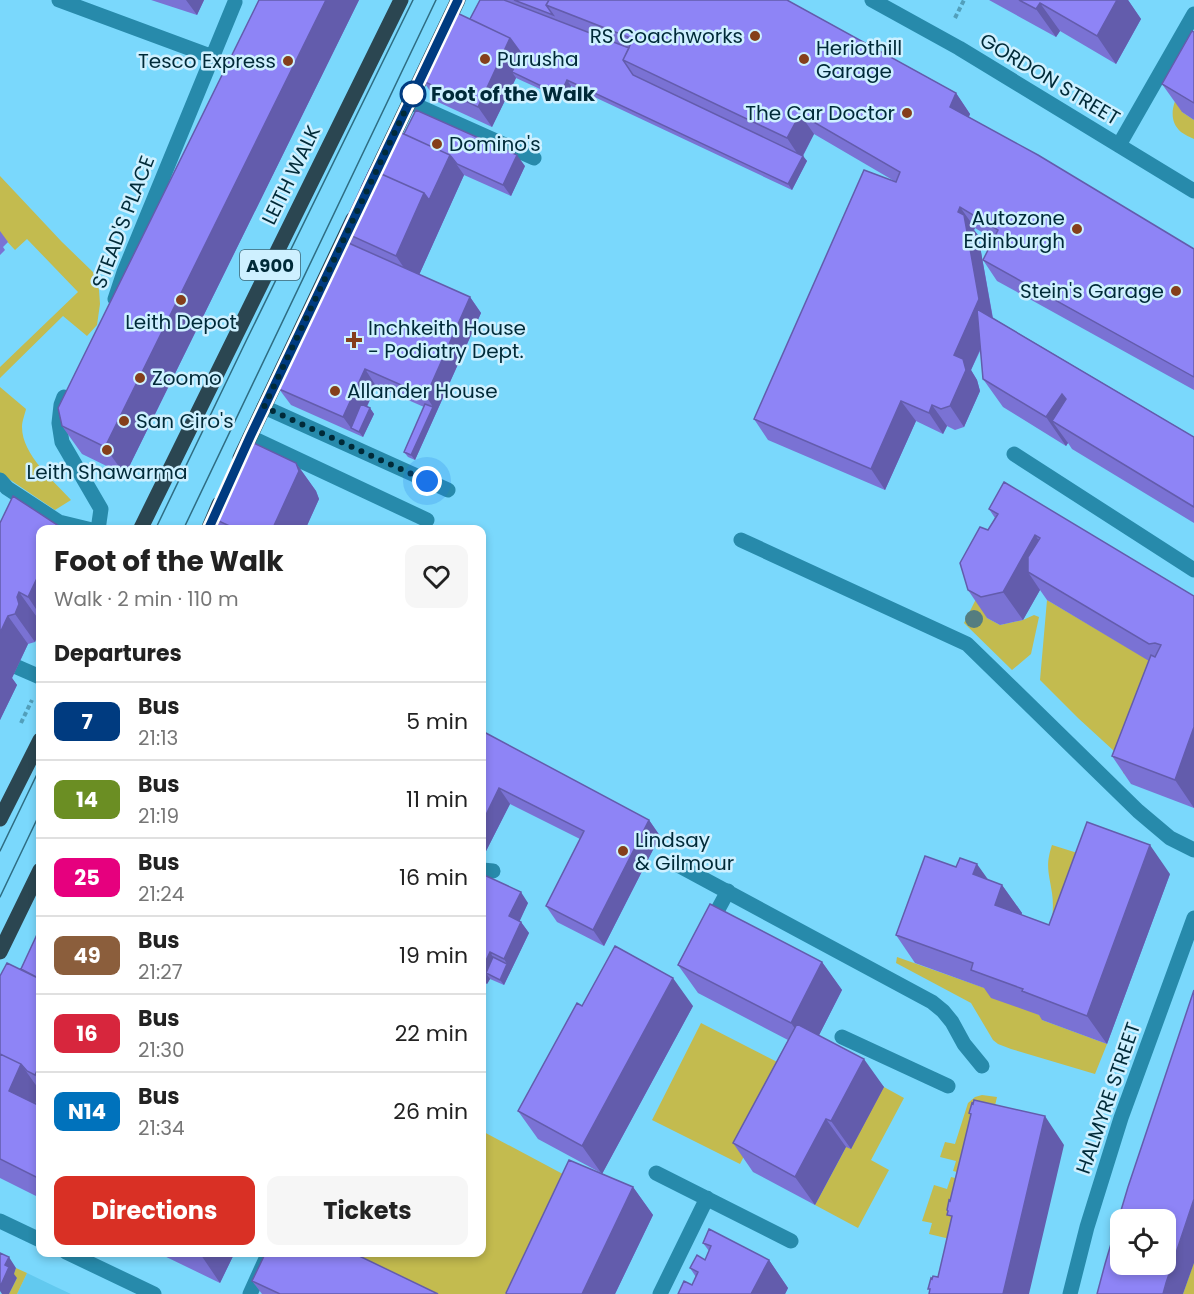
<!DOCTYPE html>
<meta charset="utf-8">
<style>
:root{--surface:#fff;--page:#f6f6f6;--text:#222;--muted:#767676;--line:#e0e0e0;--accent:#d93025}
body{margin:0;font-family:Poppins,sans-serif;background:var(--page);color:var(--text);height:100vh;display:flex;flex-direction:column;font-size:22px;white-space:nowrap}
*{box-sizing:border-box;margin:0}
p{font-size:20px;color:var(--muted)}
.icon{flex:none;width:33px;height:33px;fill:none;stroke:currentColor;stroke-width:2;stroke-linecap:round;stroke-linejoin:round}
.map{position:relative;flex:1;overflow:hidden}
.panel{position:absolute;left:36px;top:525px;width:450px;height:732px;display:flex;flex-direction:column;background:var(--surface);border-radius:12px;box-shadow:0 3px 9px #0003}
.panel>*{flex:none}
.badge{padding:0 12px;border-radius:9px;font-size:21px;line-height:39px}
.fabs{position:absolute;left:1110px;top:1209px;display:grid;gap:12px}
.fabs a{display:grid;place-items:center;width:66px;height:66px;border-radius:12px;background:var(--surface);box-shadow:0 3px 9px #0003;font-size:30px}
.you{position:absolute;width:30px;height:30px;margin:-15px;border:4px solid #fff;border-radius:50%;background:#1a73e8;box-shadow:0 0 0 9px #1a73e833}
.map>.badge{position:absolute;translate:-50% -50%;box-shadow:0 0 0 3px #fff}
h2{padding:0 18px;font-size:22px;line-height:54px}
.round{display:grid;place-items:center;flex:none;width:63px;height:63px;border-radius:12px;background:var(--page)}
.headline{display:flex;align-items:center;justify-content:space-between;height:102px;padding:0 18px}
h1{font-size:28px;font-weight:700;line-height:45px}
.cta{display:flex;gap:12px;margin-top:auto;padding:12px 18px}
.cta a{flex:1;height:69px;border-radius:12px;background:var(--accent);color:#fff;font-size:24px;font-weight:700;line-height:69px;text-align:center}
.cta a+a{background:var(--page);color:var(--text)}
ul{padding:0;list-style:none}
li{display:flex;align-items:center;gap:18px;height:78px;padding:0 18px;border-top:2px solid var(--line)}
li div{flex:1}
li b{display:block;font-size:22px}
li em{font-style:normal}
li .badge{min-width:66px;font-weight:700;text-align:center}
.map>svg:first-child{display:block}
</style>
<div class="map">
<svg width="1194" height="1294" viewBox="0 0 1194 1294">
<rect width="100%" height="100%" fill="#7ad8fc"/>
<path fill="#62c9ef" d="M27 1273 56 1287 71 1294H17Z"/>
<path fill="#c3bb4f" d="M1194 67V91L1182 112 1194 120V139C1190 137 1185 135 1181 132 1160 114 1184 84 1194 67Z
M0 176 62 242 93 272 99 290 100 304 97 325 87 336 63 316 0 378V367L78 292 27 239 15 250 0 234Z
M0 387 26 409C25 414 22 421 22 427 22 455 54 481 71 500L55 510 0 473Z
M980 591 987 618 1000 625 1023 620 1034 615 1039 617 1031 654 1012 670 964 623Z
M1047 600 1169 672 1133 778 1123 773 1126 762 1078 718 1040 680Z
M1052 845 1103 861 1052 932C1052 919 1054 905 1052 893 1049 873 1045 866 1052 845Z
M897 957 993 991 1043 1017 1042 1020 1107 1044 1095 1074 1011 1049 998 1044 993 1040 971 1003 896 963Z
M701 1023 789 1068 740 1164 652 1120Z
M884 1087 904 1098 871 1160 889 1170 858 1228 815 1205 846 1147Z
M982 1095 997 1097 990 1127 982 1178 953 1171 956 1161 940 1157 945 1142 955 1144 968 1103 975 1097Z
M482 1131 589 1188 538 1294H400L353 1272 362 1253 482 1252Z
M951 1177 981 1184 967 1243 929 1234 932 1223 922 1221 934 1185 947 1189Z
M1194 1262V1294H1183Z
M16 1268 27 1273 17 1294H9L17 1278 13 1276Z"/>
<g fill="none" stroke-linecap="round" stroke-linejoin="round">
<path stroke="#529fbb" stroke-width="4" stroke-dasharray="4.5 3" stroke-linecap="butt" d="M955 18 964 0
M21 723 32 700"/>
<path stroke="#278aab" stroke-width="15" d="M59 0 213 57
M872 0 959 48 1194 191
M409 102 534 158
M1119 145 1194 14
M115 299 124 272 235 2
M64 397 61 405 59 423 62 442 101 509 98 530
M264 407 448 490
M250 437 427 520
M1014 454 1194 570
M0 480 7 488 59 522 92 530
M741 540 967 644 1138 811 1170 838 1194 850
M17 667 40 677
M674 863 932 1002 943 1011 952 1022 964 1044 982 1066
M482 870 493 871
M709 926 728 891
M842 1037 948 1086
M656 1173 791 1241
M0 1221 40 1240
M66 1252 154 1294
M250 1294 269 1252
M660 1294 707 1198
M1070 1294 1087 1227 1121 1118 1194 918"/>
<path stroke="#2b4651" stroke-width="15" d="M368 189 458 0
M240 458 353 219
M140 530 401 0
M208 530 219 504
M0 819 40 740
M0 952 40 870"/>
<path stroke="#2f6d83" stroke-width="1.5" d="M155 530 247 339 413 0
M183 530 436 0
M0 851 40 768
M0 897 40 813"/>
</g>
<circle fill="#547d80" cx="974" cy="619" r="9"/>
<path fill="#7a72d4" d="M151 0H204L197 15Z
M259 0H359L125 475 82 454 62 426Z
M480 0H787L956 93 970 114 969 117 1194 249V390L997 281 983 260 993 239 975 228 974 230 978 235 993 318 1194 437V523L1072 449 1068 443 1066 446 1003 407 983 379 981 349 971 370 977 380 980 391 964 427 955 430 947 426 943 434 916 421 885 490 768 440 754 419 896 182 814 134 803 156 807 161 792 190 571 86 564 100 516 78 492 127 438 102 423 81 470 19Z
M989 0H1128L1141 19 1116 64 1060 31 1056 37Z
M1194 32V120L1182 112 1162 84Z
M404 134 525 166 511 196 464 175 419 275 470 297 481 313 415 460 408 457 404 452 424 407 376 386 367 407 370 408 374 414 363 437 291 405 279 389 308 326 306 324 350 244 341 231 377 172Z
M0 231 8 242 3 247 5 250 0 255Z
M296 463 316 491 319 499 305 530H217L208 516Z
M989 509 1194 596V808L1131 784 1112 756 1149 661 1047 600 1040 590 1023 620 1000 625 987 618 968 590 988 530 995 518Z
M0 523 62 528 63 530H40V621L39 620 37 625 39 632 35 642 28 644 12 678 17 685 0 720Z
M482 737 649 820 660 836 604 946 557 922 546 906 580 839 510 804 483 857 482 856Z
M482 874 528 903 519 921 521 922 529 933 504 985 490 979 487 984 482 981Z
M1170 874 1107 1044 1042 1020 1039 1015 991 998 984 988 915 963 896 935 988 880 1002 885 1022 913 1021 915 1049 925Z
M40 928V1092L36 1104 40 1106V1198L0 1178V976L21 969Z
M822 962 842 990 819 1035 884 1087 851 1149 846 1147 815 1205 753 1172 733 1143 788 1040 698 993 678 965Z
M582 1006H693L602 1174 633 1187 653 1215 615 1294H506V1293L601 1173 538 1139 518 1111Z
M703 1243 769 1260 788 1288 785 1294H678L692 1285 696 1277 690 1268 705 1260 709 1251Z
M156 1252H235L220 1283Z
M266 1252H362L360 1257 438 1294H262L252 1281Z"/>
<path fill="#635cac" d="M186 0H204L197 15Z
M326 0H359L125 475 105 447Z
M1117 0H1128L1141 19 1116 64 1097 36Z
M1040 3 1060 31 1056 37 1036 9Z
M510 38 525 58 512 72 516 78 492 127 478 107Z
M567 80 571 86 564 100 560 95Z
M956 93 970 114 964 127 950 107Z
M800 114 814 134 801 159 787 138Z
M450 155 464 175 415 284 396 256 424 193Z
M517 155 525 166 511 196 503 185Z
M803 156 807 161 792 190 788 184Z
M960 207 975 228 974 230 978 235 993 320 971 370 977 380 980 391 964 427 950 406 954 355 958 212Z
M470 297 481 313 415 460 411 455 433 407 426 396Z
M365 369 376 386 356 430 351 428 343 417Z
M1062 394 1082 422 1052 421 1068 443 1066 446 1046 417Z
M901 401 916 421 885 490 871 469Z
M932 405 947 426 943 434 929 413Z
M370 408 374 414 363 437 359 432Z
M296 463 316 491 319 499 305 530H272Z
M1035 535 1055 563 1028 572 1040 590 1023 620 1003 592Z
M40 572V615L28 597Z
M19 592 39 620 37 625 39 632 35 642 15 614 17 597Z
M8 616 28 644 12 678 17 685 0 720V633Z
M1194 727V808L1175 780Z
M499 788 510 804 483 857 482 854V823Z
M649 820 660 836 604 946 593 930Z
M1150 845 1170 874 1107 1044 1087 1016Z
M977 864 997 892 973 874Z
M1002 885 1022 913 1015 934 995 905Z
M521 892 528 903 517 927 509 916Z
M521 922 529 933 504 985 500 980 507 964 504 959Z
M490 952 497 963 486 973 490 979 487 984 482 976V969Z
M822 962 842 990 811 1051 791 1023Z
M673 978 693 1006 602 1174 582 1146Z
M864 1059 884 1087 851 1149 831 1121Z
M21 1064 40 1091 29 1119 9 1091Z
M40 1064V1083L35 1075Z
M1045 1116 1064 1145 1029 1294H1003Z
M826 1119 846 1147 815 1205 795 1177Z
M633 1187 653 1215 615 1294H582Z
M1194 1199V1263L1183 1294H1163L1166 1283Z
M202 1252H235L220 1283 201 1255Z
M339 1252H362L352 1272Z
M9 1257 16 1268 14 1274 17 1278 9 1294H2L0 1291V1287L5 1265Z
M769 1260 788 1288 785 1294H751Z"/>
<path fill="#8e84f6" stroke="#635cac" stroke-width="1.5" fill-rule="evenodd" d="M259 0H326L105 447 62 426 58 408Z
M480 0H504L629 48 623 60 633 75 803 156 788 184 567 80 560 95 512 72 521 53 510 38 470 19Z
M514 0H549L546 5 553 15Z
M549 0H787L956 93 950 107 1038 155 1194 249V377L983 260 998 230 960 207 958 212 964 215 979 299 954 355 963 359 966 370 950 406 941 409 932 405 929 413 901 401 871 469 754 419 864 170 896 182 900 172 800 114 787 138 623 60 633 39 546 5Z
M1019 0H1117L1097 36 1040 3 1036 9Z
M455 12 510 38 478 107 423 81Z
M1192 31 1194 32V103L1162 84Z
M416 110 517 155 503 185 457 164 450 155 404 134Z
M395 130 450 155 429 200 424 193 377 172Z
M370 169 424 193 396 256 341 231Z
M344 241 470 297 426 396 365 369 343 417 279 389 308 325 306 324Z
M977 309 1194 437V507L1052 421 1066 399 1062 394 1046 417 983 379Z
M361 404 370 408 359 432 351 428Z
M425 404 433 407 411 455 404 452Z
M243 438 296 463 299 471 272 530H238L208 516Z
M1004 482 1194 596V727L1175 780 1112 756 1151 655 1155 657 1161 645 1155 643 1149 644 1028 572V557L1040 538 1035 535 1003 592 981 597 968 590 960 563 980 527 988 530 998 514 989 509Z
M13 496 62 528 61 530H40V572L28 597 19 592 17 597 19 604 15 614 8 616 0 633V523Z
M484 732 649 820 593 930 546 906 584 831 499 788 482 823V737Z
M1087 822 1150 845 1087 1016 1022 991 1023 989 971 970 973 963 896 935 925 856 956 867 960 858 977 864 973 874 1002 885 995 905 1049 925Z
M482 874 521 892 509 916 521 922 504 959 490 952 482 969Z
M710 904 822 962 791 1023 678 965Z
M40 928V979L21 969Z
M615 946 673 978 582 1146 518 1111 577 1003 582 1006Z
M493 957 507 964 500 980 486 973Z
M7 963 40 979V1064L35 1075 27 1071 21 1064 0 1054V976Z
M1194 990V1199L1166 1283 1163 1294H1097L1105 1264 1128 1187ZM1120 1220H1166V1264H1120Z
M797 1024 864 1059 831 1121 826 1119 795 1177 733 1143Z
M0 1054 21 1064 9 1091 40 1106V1179L0 1159Z
M974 1100 1045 1116 1003 1294H929L930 1289H928L931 1278 932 1279 933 1276 938 1277 945 1247 952 1216 947 1215 948 1211 947 1210 949 1200 950 1201 971 1114 969 1113 972 1103 973 1104Z
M569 1160 633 1187 582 1294H507L506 1293Z
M709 1229 769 1260 751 1294H678L684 1281 692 1285 698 1272 690 1268 697 1255 705 1260 711 1246 703 1243Z
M266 1252H351L438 1294H280L252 1281Z
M0 1253 9 1257 5 1265 9 1267 0 1287Z"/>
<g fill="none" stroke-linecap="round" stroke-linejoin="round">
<defs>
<path id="line" d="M208 530 250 437 458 0"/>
</defs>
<use href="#line" stroke="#fff" stroke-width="14"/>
<use href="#line" stroke="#003b80" stroke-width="9"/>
<path stroke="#002a38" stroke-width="6" stroke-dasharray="0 10.8" d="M413 94 264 407 427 481"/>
</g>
<g fill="#853f1b" stroke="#cef0ff" stroke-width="2">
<circle cx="755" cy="36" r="6"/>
<circle cx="485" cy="59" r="6"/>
<circle cx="804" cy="59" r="6"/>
<circle cx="288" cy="61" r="6"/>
<circle cx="907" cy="113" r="6"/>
<circle cx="437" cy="144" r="6"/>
<circle cx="1077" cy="229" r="6"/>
<circle cx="1176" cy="291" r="6"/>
<circle cx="181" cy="300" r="6"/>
<path d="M351 331h6v6h6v6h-6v6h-6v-6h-6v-6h6z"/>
<circle cx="140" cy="378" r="6"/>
<circle cx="335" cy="391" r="6"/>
<circle cx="124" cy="421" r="6"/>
<circle cx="107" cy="450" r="6"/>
<circle cx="623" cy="851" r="6"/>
</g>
<circle fill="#fff" stroke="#003b80" stroke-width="3" cx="413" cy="94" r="12"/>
<g text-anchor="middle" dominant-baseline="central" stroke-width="5" stroke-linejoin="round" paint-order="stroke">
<rect fill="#cef0ff" stroke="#3e6574" stroke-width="1.5" x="240" y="250" width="60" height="30" rx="4.5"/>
<g font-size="18" font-weight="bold" fill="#002a38">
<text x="270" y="265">A900</text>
</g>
<g font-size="20" fill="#002a38" stroke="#cef0ff" text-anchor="start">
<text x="743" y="36" text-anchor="end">RS Coachworks</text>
<text x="816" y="48">Heriothill<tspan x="816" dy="23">Garage</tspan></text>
<text x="497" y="59">Purusha</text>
<text x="276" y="61" text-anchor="end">Tesco Express</text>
<text x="895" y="113" text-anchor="end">The Car Doctor</text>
<text x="449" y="144">Domino's</text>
<text x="1065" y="218" text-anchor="end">Autozone<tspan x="1065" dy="23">Edinburgh</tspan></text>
<text x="1164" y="291" text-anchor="end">Stein's Garage</text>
<text x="181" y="322" text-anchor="middle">Leith Depot</text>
<text x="368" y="328">Inchkeith House<tspan x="368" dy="23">- Podiatry Dept.</tspan></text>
<text x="152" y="378">Zoomo</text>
<text x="347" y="391">Allander House</text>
<text x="136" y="421">San Ciro's</text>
<text x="107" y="472" text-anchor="middle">Leith Shawarma</text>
<text x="635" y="840">Lindsay<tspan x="635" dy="23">&amp; Gilmour</tspan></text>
</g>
<g font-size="20" fill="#002a38" stroke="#cef0ff">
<text transform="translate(1050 79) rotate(31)">GORDON STREET</text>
<text transform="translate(291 175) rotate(-64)">LEITH WALK</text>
<text transform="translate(123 222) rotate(-69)">STEAD'S PLACE</text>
<text transform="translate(1108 1098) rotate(-71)">HALMYRE STREET</text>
</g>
<g font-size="20" font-weight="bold" fill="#002a38" stroke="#cef0ff" text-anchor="start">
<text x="431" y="94">Foot of the Walk</text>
</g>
</g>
</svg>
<div class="fabs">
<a><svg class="icon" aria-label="locate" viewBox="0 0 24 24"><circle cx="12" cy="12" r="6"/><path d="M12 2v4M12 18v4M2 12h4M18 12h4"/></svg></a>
</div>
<div class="you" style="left:427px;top:481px"></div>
<section class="panel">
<div class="headline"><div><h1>Foot of the Walk</h1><p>Walk · 2 min · 110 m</p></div><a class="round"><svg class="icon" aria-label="heart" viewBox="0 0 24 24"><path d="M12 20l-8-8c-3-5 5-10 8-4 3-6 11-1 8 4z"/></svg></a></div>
<h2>Departures</h2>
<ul>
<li><span class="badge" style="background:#003b80;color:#fff">7</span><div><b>Bus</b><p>21:13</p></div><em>5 min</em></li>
<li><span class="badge" style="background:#6b8e23;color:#fff">14</span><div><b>Bus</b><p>21:19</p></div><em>11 min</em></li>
<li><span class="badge" style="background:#e6007e;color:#fff">25</span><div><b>Bus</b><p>21:24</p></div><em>16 min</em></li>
<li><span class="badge" style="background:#8b5e3c;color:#fff">49</span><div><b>Bus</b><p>21:27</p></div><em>19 min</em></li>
<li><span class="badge" style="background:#d7263d;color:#fff">16</span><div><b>Bus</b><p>21:30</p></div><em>22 min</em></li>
<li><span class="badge" style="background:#0072bc;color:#fff">N14</span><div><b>Bus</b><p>21:34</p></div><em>26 min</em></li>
</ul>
<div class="cta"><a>Directions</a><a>Tickets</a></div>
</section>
</div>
